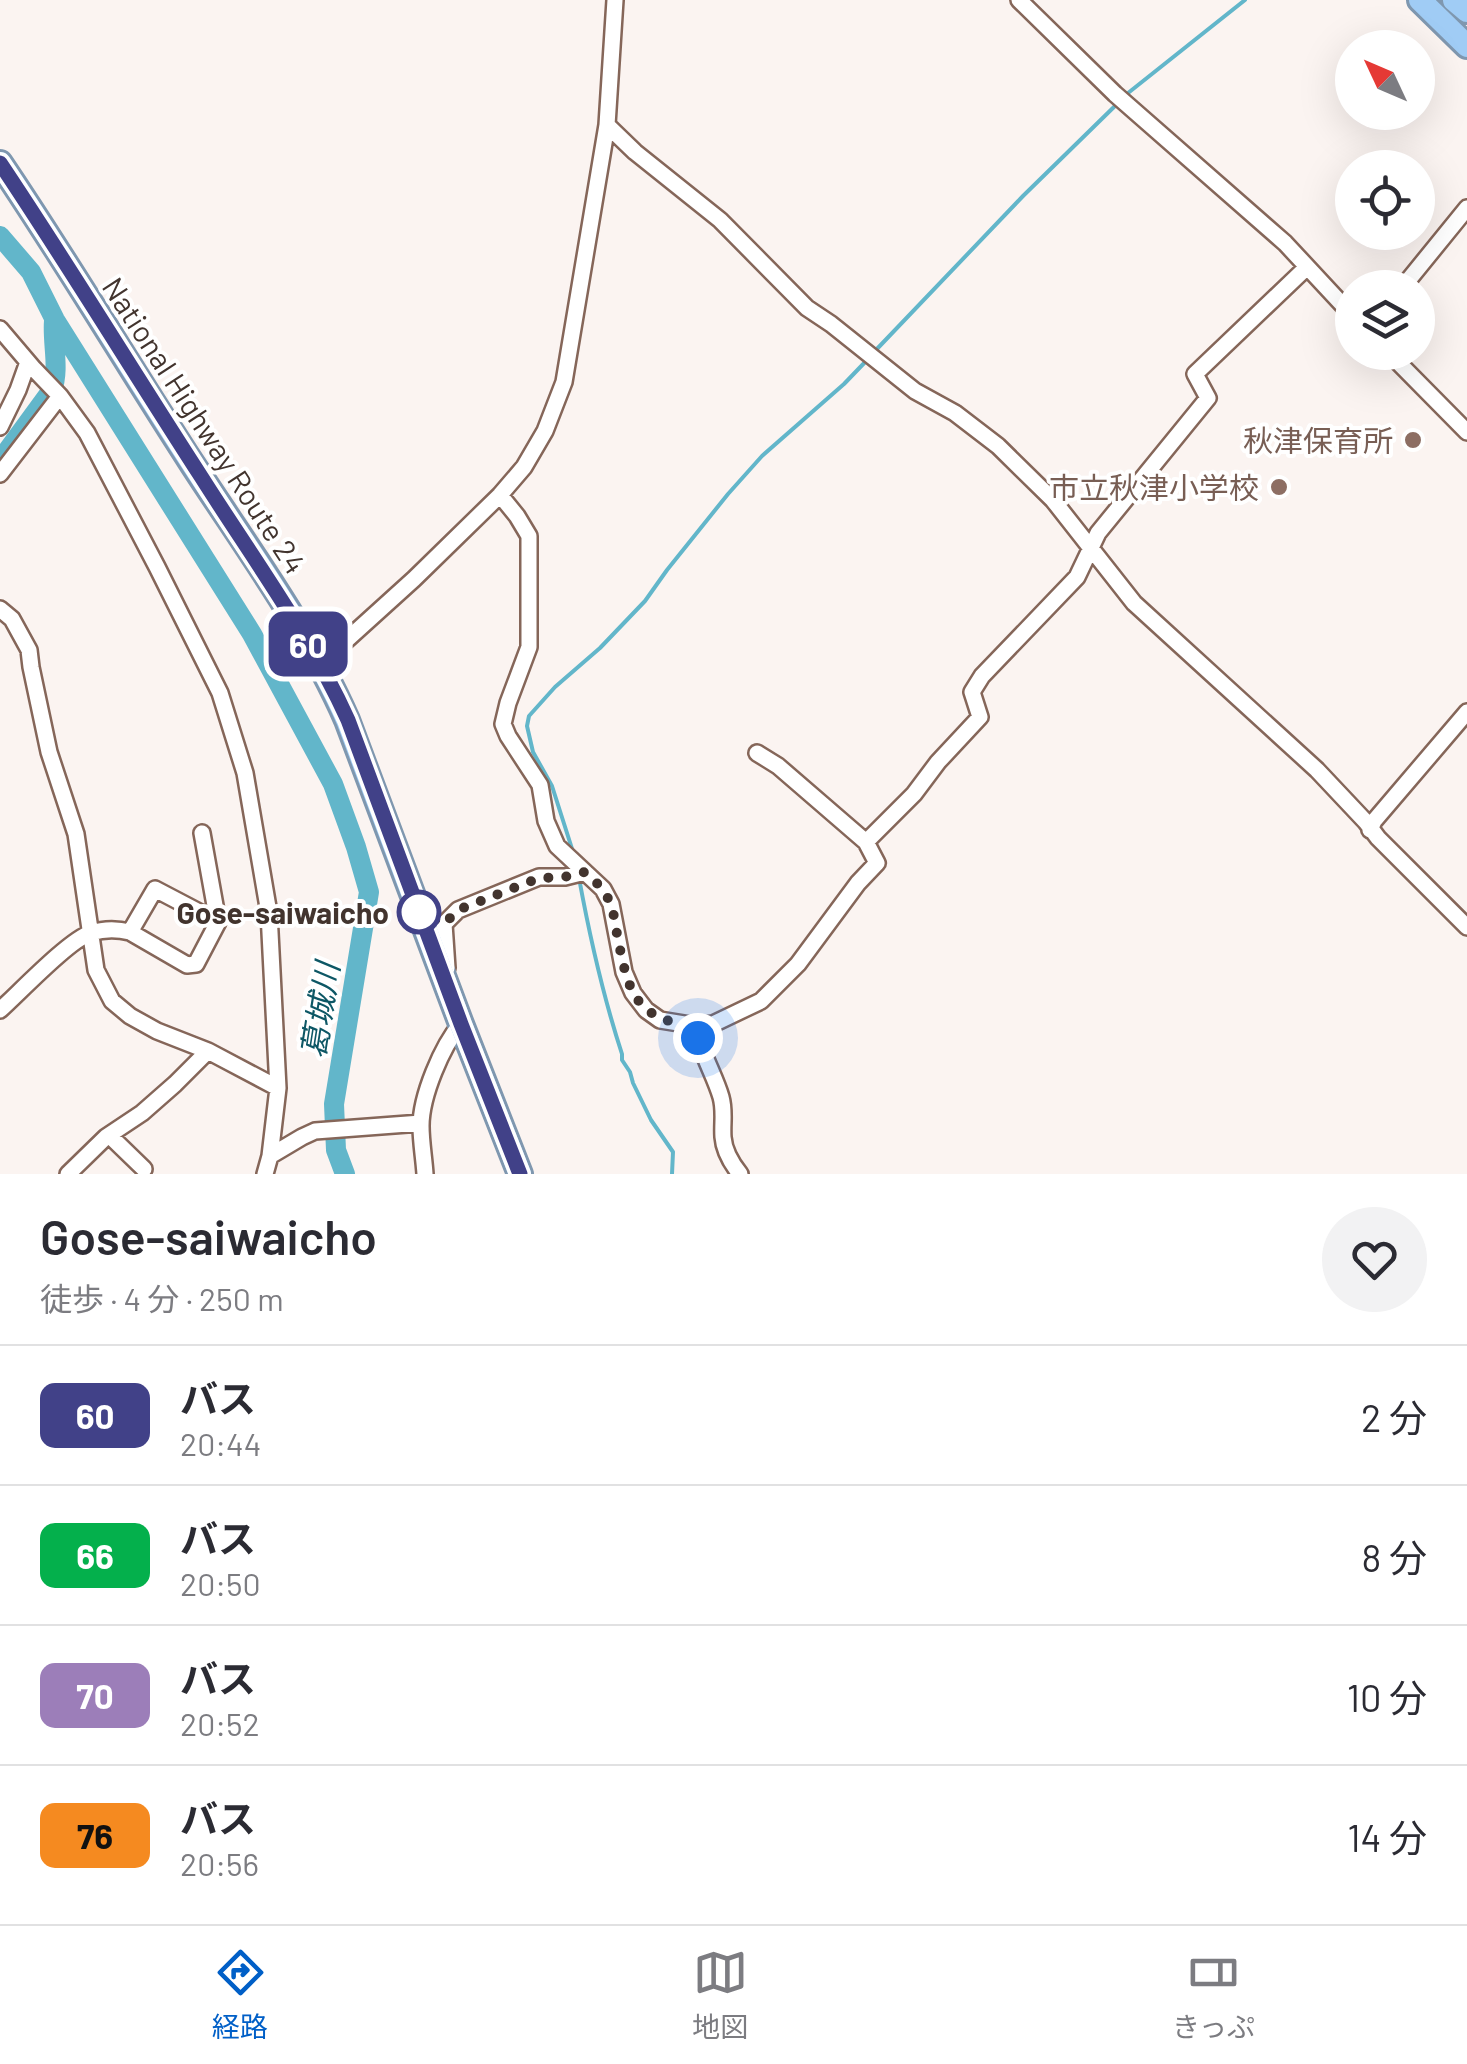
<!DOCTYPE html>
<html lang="ja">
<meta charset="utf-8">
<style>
:root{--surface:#fff;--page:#f2f2f3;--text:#2b2b33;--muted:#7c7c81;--line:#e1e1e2;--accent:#005fc7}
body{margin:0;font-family:Barlow,"Noto Sans JP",sans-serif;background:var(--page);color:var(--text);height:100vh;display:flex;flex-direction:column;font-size:38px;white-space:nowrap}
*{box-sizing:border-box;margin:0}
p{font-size:32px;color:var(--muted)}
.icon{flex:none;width:55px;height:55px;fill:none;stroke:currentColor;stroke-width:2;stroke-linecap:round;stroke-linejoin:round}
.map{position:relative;height:1174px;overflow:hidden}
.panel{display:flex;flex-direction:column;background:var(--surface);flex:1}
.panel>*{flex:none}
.badge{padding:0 20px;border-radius:15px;font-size:35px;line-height:65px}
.needle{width:65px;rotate:314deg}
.buttons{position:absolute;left:1335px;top:30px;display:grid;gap:20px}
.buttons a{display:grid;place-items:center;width:100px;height:100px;border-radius:50%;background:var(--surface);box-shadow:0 10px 40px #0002;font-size:50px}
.you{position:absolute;width:50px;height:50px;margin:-25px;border:8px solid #fff;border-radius:50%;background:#1a73e8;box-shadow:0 0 0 15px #1a73e833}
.map>.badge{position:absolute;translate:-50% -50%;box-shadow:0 0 0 5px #fff}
.round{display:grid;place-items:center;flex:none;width:105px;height:105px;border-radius:52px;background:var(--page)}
.headline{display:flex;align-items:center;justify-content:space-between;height:170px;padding:0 40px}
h1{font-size:48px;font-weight:600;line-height:75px}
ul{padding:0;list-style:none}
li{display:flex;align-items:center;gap:30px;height:140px;padding:0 40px;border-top:2px solid var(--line)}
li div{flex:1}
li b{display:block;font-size:38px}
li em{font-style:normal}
li .badge{min-width:110px;font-weight:700;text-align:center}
.menu{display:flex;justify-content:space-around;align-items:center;height:140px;border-top:2px solid var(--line);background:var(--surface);font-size:28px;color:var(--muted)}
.menu a{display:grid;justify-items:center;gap:5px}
.menu .selected{color:var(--accent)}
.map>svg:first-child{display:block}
</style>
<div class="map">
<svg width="1467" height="1174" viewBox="0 0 1467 1174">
<rect width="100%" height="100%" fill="#fbf4f1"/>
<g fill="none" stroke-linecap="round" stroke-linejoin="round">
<path stroke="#62b6ca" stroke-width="4" d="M1123 97 1245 0
M875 351 1023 196 1117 104
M574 855 552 786 533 752 527 726 529 716 555 687 600 648 645 601 667 570 728 494 762 456 844 384 869 358
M579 878C590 938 603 996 622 1054V1060L630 1072 633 1083 651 1120 673 1152 672 1174"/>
<path stroke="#62b6ca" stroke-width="20" d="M0 236 31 272 55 320 252 634 333 784 356 847 369 892 334 1104 336 1150 345 1174
M0 461 52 390C60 369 52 343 54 321"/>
<defs>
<path id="minor" d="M1019 0 1115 94 1285 243 1352 315
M607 125 635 152 720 220 807 308 831 324 915 391 955 413 998 446 1053 500 1134 603 1317 770 1366 822 1378 838 1467 927
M1402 288 1467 208
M0 329 34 369 60 396 87 433 157 567 220 693 245 773 269 913 278 1088 270 1156 265 1174
M1388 352 1467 432
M0 427 18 390 28 362
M0 474 60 396
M500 495 517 516 529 536V647L508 703 503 724 508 736 540 785 546 821 557 846 603 889 611 904 624 972 633 993 646 1010 660 1020 697 1026 713 1024 761 1001 798 964 858 883 877 863 866 842 778 766 757 753
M0 609 12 619 29 650 31 667 49 752 76 834 96 970 112 1001 130 1016 157 1031 208 1051 278 1088
M319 665 414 579 500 495 524 467 545 431 564 382 607 125 615 0
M1370 830 1374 821 1467 712
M202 833 218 922
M866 842 914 794 938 762 980 717 972 692 982 676 1077 577 1098 533 1208 398 1195 374 1307 267
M447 968 444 924 458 910 539 877H565L585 872
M0 1010C19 993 70 939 91 933 103 929 118 929 130 932L187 965 196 964 218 922 155 889 130 932
M697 1026C699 1051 714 1073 721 1097 725 1111 722 1123 723 1137 724 1151 732 1164 740 1174
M109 1135 144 1169
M270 1156 302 1137 315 1131 421 1123
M68 1174 106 1137 142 1113 175 1084 208 1051
M425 1174C424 1158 421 1142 421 1126 421 1096 442 1046 461 1024"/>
<path id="highway" d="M1420 0 1467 46
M1454 0 1467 11
M0 163C67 262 128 365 193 465 247 548 307 629 347 720L461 1024 520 1174"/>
</defs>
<use href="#minor" stroke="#856659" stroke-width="20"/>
<use href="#highway" stroke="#7f97af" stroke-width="28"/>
<use href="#minor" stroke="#fff" stroke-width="15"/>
<use href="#highway" stroke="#a0ccf5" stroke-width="22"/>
</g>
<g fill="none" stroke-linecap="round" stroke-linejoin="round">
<defs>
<path id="line" d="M0 163C69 266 134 373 202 478 252 557 309 634 348 720L461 1024 520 1174"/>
</defs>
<use href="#line" stroke="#fff" stroke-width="22"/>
<use href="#line" stroke="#414188" stroke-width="15"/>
<path stroke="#42342e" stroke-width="10" stroke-dasharray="0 18" d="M419 912 444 924 458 910 539 878 564 877 585 872C595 881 605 890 610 903 614 912 615 924 617 934 628 990 633 1020 696 1026L698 1038"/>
</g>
<g fill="#8d6e63" stroke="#fff" stroke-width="4">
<circle cx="1413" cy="440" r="10"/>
<circle cx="1279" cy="487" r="10"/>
</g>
<circle fill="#fff" stroke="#414188" stroke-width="5" cx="419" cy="912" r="20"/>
<g text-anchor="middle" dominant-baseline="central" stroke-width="8" stroke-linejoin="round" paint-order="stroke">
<g font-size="30" fill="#42342e" stroke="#fff">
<text transform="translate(205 425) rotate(57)">National Highway Route 24</text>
</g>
<g font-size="30" fill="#785e54" stroke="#fff" text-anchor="end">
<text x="1393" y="440">秋津保育所</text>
<text x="1259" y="487">市立秋津小学校</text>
</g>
<g font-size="30" font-weight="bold" fill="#42342e" stroke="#fff" text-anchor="end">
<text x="389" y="912">Gose-saiwaicho</text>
</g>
<g font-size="32" font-style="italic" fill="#0d5765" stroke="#fff">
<text transform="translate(319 1010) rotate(-81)">葛城川</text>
</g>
</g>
</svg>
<div class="buttons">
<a><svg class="needle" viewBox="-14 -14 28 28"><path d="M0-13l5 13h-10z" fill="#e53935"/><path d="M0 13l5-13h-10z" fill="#7c7c81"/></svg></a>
<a><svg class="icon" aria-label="locate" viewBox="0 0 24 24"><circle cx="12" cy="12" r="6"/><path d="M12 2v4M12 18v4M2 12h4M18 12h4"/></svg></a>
<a><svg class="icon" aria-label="layers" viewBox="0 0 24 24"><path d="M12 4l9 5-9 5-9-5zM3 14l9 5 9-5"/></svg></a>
</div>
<div class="you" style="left:698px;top:1038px"></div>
<b class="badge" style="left:308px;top:644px;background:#414188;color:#fff">60</b>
</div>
<section class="panel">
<div class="headline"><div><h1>Gose-saiwaicho</h1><p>徒歩 · 4 分 · 250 m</p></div><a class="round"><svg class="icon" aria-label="heart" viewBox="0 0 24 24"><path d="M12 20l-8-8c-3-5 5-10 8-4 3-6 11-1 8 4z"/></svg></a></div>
<ul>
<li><span class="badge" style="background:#414188;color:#fff">60</span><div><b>バス</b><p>20:44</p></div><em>2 分</em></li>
<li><span class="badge" style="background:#04b04c;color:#fff">66</span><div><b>バス</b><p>20:50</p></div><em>8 分</em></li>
<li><span class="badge" style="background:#9c7eb9;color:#fff">70</span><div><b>バス</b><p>20:52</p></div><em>10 分</em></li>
<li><span class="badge" style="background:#f58a20;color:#111">76</span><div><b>バス</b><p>20:56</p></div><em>14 分</em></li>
</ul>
</section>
<nav class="menu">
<a class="selected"><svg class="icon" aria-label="directions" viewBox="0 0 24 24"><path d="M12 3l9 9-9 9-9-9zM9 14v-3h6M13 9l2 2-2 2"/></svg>経路</a>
<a><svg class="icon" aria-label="map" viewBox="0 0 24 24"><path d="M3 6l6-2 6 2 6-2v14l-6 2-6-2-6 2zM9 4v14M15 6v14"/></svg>地図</a>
<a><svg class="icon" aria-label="tickets" viewBox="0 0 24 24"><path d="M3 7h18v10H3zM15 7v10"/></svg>きっぷ</a>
</nav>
